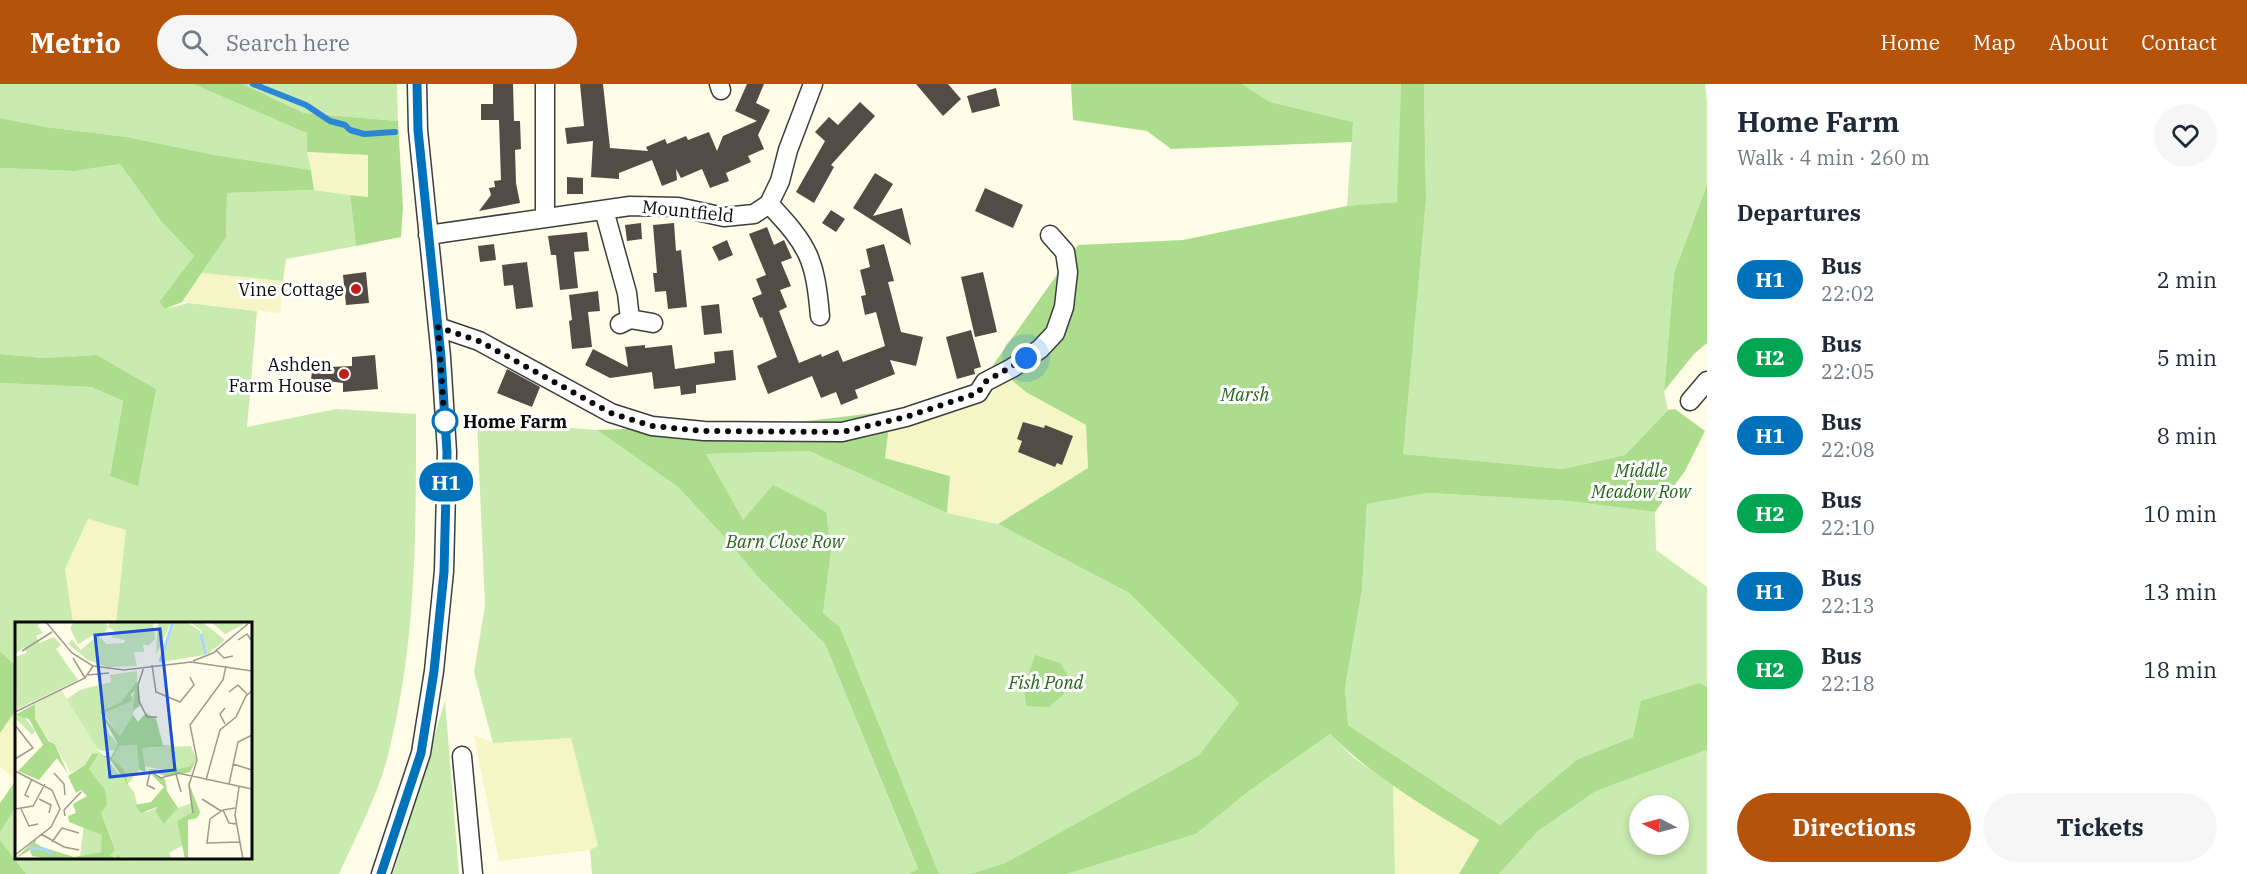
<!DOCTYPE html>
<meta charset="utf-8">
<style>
:root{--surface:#fff;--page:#f6f6f7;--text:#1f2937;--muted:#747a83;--accent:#b45309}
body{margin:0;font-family:"IBM Plex Serif",serif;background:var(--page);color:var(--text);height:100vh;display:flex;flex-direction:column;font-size:22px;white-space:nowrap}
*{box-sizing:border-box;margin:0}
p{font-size:20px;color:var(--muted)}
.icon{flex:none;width:33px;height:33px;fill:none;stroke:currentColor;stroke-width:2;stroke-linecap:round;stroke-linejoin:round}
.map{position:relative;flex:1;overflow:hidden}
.side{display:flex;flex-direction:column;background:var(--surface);width:540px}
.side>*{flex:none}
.badge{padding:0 12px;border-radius:20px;font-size:21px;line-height:39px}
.needle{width:39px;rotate:276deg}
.fabs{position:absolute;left:1629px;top:711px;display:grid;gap:12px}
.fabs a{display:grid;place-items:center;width:60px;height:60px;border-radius:50%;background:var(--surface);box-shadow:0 3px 9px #0003;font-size:30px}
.you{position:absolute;width:30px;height:30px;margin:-15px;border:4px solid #fff;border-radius:50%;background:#1a73e8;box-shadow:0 0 0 9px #1a73e833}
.map>.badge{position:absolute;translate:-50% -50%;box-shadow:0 0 0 3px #fff}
h2{padding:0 30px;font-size:22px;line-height:54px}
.round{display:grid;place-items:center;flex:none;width:63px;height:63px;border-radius:32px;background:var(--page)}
.head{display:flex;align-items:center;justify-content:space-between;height:102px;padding:0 30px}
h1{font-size:28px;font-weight:800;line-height:45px}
.action{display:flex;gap:12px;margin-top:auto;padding:12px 30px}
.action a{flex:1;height:69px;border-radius:36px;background:var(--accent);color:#fff;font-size:24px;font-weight:800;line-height:69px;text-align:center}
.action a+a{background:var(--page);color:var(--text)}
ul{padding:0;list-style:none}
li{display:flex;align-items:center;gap:18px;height:78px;padding:0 30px}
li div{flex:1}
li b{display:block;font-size:22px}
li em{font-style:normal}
li .badge{min-width:66px;font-weight:700;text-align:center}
header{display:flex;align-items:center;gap:36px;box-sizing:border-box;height:84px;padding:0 30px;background:var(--accent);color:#fff}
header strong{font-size:28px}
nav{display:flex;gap:33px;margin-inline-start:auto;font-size:21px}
.search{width:420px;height:54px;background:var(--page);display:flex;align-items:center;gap:15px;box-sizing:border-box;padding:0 21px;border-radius:33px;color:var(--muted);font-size:22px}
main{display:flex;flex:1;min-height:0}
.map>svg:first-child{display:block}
</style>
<header>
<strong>Metrio</strong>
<div class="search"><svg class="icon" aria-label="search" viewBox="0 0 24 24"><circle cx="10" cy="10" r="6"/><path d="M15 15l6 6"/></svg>Search here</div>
<nav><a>Home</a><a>Map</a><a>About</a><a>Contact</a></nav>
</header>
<main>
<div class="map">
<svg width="1707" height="790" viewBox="0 0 1707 790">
<rect width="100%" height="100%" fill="#fffce7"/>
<path fill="#f6f5c6" d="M307 68 368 71V113L314 106Z
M202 189 283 197 280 229 182 218Z
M1005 292 1026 308 1086 341 1088 384 998 440 947 429 950 391 885 374 891 327 987 315Z
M88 435 126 446 116 539H73L65 485Z
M16 626V696L0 683V649Z
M474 651 493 659 571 654 598 762 590 766 499 777Z
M1393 701 1479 756 1459 790H1395Z"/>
<path fill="#caebaf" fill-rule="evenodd" d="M0 0H193L308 49 307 68 311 86 215 71 127 53 46 43 0 34Z
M243 0H397L398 37 304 29Z
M1242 0H1401L1398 118 1347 122 1353 38 1270 18Z
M1424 0H1705L1707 18V101L1674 189 1664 307 1668 326 1625 371 1563 385 1402 370 1426 116Z
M120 80 161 137 194 172 159 218 165 225 188 219 257 227 247 343 336 325 416 330C416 444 417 555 389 667 379 710 357 750 339 790H26L0 756V748L16 723V774H250V540L116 539 126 446 88 435 65 485 73 539 16 540V582L0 567V299L91 303 123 317 110 392 156 305 97 271 43 274 0 270V84L75 87Z
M314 106 350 111 356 162 286 175 283 197 202 189 226 152 227 109Z
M477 337 597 346 678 403 729 458 756 491 825 560 918 786 908 790H592L590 766 598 762 571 654 493 659 474 588 485 522Z
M809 367 947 429 998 440 1129 509 1239 619 1199 671 1005 779 970 790H939L840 543 823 529 831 468 743 437 706 370Z
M1428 409 1568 417 1655 428 1656 466 1707 503V603L1700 599 1633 653 1576 676 1500 741 1348 641 1345 604 1362 506 1367 420Z
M445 617 459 790H393Z
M1330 650 1354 674 1393 701 1395 790H1067L1196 750 1249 707Z
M1707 666V790H1499L1538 747 1596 707ZM1640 722H1678V760H1640Z"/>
<path fill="#acdd8d" d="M193 0H243L304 29 398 37 403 124 401 153 356 162 350 111 368 113V71L307 68V49Z
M1071 0H1242L1270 18 1353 38 1352 58 1171 65 1147 47 1073 36Z
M1401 0H1424L1426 116 1403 370 1563 385 1625 371 1668 326 1675 325 1705 347 1685 387 1655 428 1568 417 1428 409 1367 420 1362 506 1345 604 1348 641 1500 741 1576 676 1633 653 1641 617 1700 599 1707 603V666L1596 707 1538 747 1499 790H1459L1479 756C1427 724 1373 693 1330 650L1249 707 1196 750 1067 790H970L1005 779 1199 671 1239 619 1129 509 998 440 1088 384 1086 341 1026 308 993 281 1078 161 1183 156 1347 122 1397 118Z
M0 34 46 43 127 53 215 71 311 86 314 106 227 109 226 153 182 218 165 225 159 218 194 172 161 137 120 80 75 87 0 84Z
M1707 101V259L1694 270 1664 307 1674 189Z
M0 270 43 274 97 271 156 305 138 402 110 392 123 317 91 303 0 299Z
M891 327 885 374 950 392 947 429 809 367 706 370 743 436 773 401 826 428 831 468 823 529 840 543 939 790H908L918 785 825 560 756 491 729 458 678 403 597 346 729 341 758 343Z
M0 567 16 582V626L0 649Z
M1035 571 1060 579 1068 592 1064 610 1049 623 1026 622 1024 604Z
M16 696V723L0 748V719Z
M0 756 26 790H0Z"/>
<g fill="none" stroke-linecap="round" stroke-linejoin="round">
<path stroke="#2b87d5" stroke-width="6" d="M253 0 306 21 330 37 345 41 350 46 364 50 395 48"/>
</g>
<path fill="#534c46" d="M493 0H513L514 37H520L521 65 515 66 516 99 520 119 479 127 491 111 489 104 495 103 494 97 501 96 499 36H481V20H493Z
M580 0H603L610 64 648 67 646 63 665 55 667 60 686 52 688 56 709 48 717 67 723 52 757 37 735 27 747 0H764L756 19 770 26 758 51 764 65 748 72 751 78 726 89 729 97 710 104 702 85 681 94 676 85 677 96 662 102 652 76 619 89V95L591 93 593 57 567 60 565 44 584 42Z
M916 0H948L961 15 943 32Z
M996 4 1000 22 972 29 967 12Z
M860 18 875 32 831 81 834 83 814 119 796 108 825 57 815 48 829 33 838 41Z
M875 89 893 100 873 132 902 124 911 161 853 124Z
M567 93 583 94V110H567Z
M985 104 1023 121 1013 144 975 127Z
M831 126 845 135 836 148 822 139Z
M641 139 642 155 627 157 625 141Z
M674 139 676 167 681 166 687 223 668 225 666 207 655 208 653 189H657L653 141Z
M767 143 774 161 784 156 792 174 781 178 791 202 780 206 787 223 779 227 799 279 821 270 822 273 838 266 843 278 885 262 876 228 865 231 861 212 866 211 860 186 870 183 866 165 884 160 894 197 888 198 901 248 923 253 916 282 890 276 895 290 855 306 858 314 841 321 836 308 821 314 812 292 768 310 757 282 777 273 762 233 760 234 752 214 762 210 756 195 766 191 749 150Z
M587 148 589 167 574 168 578 204 560 206 556 171H551L548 152Z
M727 156 733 171 719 177 712 163Z
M494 160 496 176 480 178 478 162Z
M527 178 533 223 516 225 513 201 504 202 502 181Z
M366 188 369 219 346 221 343 191Z
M983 188 997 248 975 253 961 193Z
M598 207 600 227 588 228 592 263 572 265 569 237 572 236 569 211Z
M719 220 722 249 704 251 701 222Z
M971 246 981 283 974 285 975 290 957 295 946 253Z
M645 261V264L672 261 675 285 715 279 714 268 733 266 736 296 696 301V309L681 311 680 302 654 305 652 288 610 294 585 281 593 265 628 283 625 263Z
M375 271 378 305 343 308V299L311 295 313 281 331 283 352 282V273Z
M507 285 540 303 532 323 497 309Z
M1023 338 1044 344 1045 341 1073 352 1062 381 1057 379 1055 383 1018 368 1022 357 1017 355Z"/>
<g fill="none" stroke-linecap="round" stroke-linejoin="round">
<defs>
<path id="minor" d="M719 0 721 6
M769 120C809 162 815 175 820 232
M604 126 627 209 630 235 620 240
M545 133V0
M428 151 630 122 678 123 724 133 754 130 769 120 780 97 788 66 813 0
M630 235 653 239
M438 243 479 257 611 329 652 342 704 347 842 348 906 333 978 309 985 298 1012 284 1040 265 1055 249 1064 223 1068 188 1065 168 1050 151
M1690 317 1707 297
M462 672 473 790
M381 790 421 669 434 587 444 487 447 368 441 273 418 46 417 0"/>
</defs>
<use href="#minor" stroke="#3d3d3d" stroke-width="21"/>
<use href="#minor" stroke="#fff" stroke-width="18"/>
</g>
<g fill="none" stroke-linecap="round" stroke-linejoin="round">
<defs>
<path id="line" d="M381 790 421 669 434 587 444 488 447 368 441 273 418 46 417 0"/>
</defs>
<use href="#line" stroke="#fff" stroke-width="14"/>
<use href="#line" stroke="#0072bc" stroke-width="9"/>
<path stroke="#0a0a0a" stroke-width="6" stroke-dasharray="0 10.8" d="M445 337V344L438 243 479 257 611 329 652 342 704 347 842 348 906 333 978 309 985 298 1026 274"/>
</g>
<g fill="#c11d1b" stroke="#fff" stroke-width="2">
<circle cx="356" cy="205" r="6"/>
<circle cx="344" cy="290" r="6"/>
</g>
<circle fill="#fff" stroke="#0072bc" stroke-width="3" cx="445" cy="337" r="12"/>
<g text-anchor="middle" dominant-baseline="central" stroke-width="6" stroke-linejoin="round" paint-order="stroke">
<g font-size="18" fill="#0a0a0a" stroke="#fff">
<text transform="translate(688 127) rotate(6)">Mountfield</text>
</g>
<g font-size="18" fill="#0a0a0a" stroke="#fff" text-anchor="end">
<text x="344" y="205">Vine Cottage</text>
<text x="332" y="280">Ashden<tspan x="332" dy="21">Farm House</tspan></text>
</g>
<g font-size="18" font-style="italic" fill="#236418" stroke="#fff">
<text x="1245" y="310">Marsh</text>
<text x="1641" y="386">Middle<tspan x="1641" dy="21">Meadow Row</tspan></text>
<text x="785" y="457">Barn Close Row</text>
<text x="1046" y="598">Fish Pond</text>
</g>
<g font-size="18" font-weight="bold" fill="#0a0a0a" stroke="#fff" text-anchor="start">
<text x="463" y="337">Home Farm</text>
</g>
</g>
<g transform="translate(15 538)">
<rect width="237" height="237" fill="#fffce7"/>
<path d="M0 0H25L23 4 28 11 21 14 24 21 39 15 46 23 41 27 63 58 2 87 0 35 12 31 9 25 0 32ZM59 0H88L93 4 95 0H138L140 17 133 24 128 22 129 30H119L122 44 93 45 73 38 53 22 57 18 66 28 83 13 91 22 109 21 110 18 96 15 100 9 93 5 88 14 82 11 63 22 55 6ZM143 0H156L141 33 142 11ZM160 0H172L185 9 190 33 146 40ZM175 0H187L210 18 193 32 186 8ZM196 0H233L210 12ZM122 49V59L106 80 85 90 94 112 103 122 100 128 87 129 81 126 54 146 40 123 49 79 65 68 96 60 95 53ZM121 68 118 93 105 114 88 91 114 79ZM7 92 20 109 17 113 0 96ZM123 123 124 147 114 161 97 137 104 124ZM176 124 180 138 175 144 154 149 129 144 127 126ZM85 130 119 170 123 186 132 190 144 185 151 200 163 186 177 181V190L162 199 168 223 154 231 157 237 96 235 100 226 86 191 87 165 74 147ZM69 203 88 213 86 230 65 234Z" fill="#caebaf"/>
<path d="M122 59 126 83 118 89 120 69 116 72 117 79 88 91 90 96 105 114 118 93 123 100 131 91 141 97 148 123 159 124 127 126 131 151 124 147 122 123 104 124 97 137 109 148 114 165 97 140 86 133 96 135 103 122 85 90 106 80ZM20 82V96L34 120 47 113 40 123 53 152 42 136 24 158 3 149 28 123 14 97 0 93ZM176 124 181 138 175 150 152 155 134 147 154 149 175 144 180 138ZM81 126 85 130 74 147 90 168 92 182 86 191 100 227 96 234 101 236 104 232 105 237H33L17 234 15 228 0 237 22 216 20 221 27 225 59 235 86 230 87 213 54 200 53 194 61 191 58 182 72 174 66 168 61 171 53 154 68 144ZM136 152 150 157 152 169 163 186 149 202 141 190 142 185 126 191 120 183 136 180 149 165ZM173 159 185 190 182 196 173 198V237H170L162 199 177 190Z" fill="#acdd8d"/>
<path d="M46 67 85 131 77 132 70 143 59 149 55 150 41 123 35 120 20 96V82Z" fill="#def2c1"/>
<path fill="none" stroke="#a8d6fa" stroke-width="3" d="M186 12 191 32M145 40 158 0M14 226 29 227 38 233"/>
<path fill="none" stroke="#9d9b8f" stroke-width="1.5" d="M31 0 57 31 78 44 109 48 176 40 237 49M223 18 232 12 237 19M201 28 209 36 218 34M7 29 37 10M58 36 70 56M178 39 198 31 235 0M137 43 141 70 165 80 179 63 175 55M129 45 123 63 124 79 132 95H142M73 53 94 51M214 70 223 63 232 72M210 86 205 92 210 102M0 90 70 56 78 44M0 103 18 126 0 137M218 142 237 148M0 149 37 168 45 187 36 205 0 233M134 149 146 156 163 151 237 167M135 150 132 163 140 167M39 151 49 162 50 173M161 152 166 170M191 158 205 108 221 95 231 74 237 69M214 162 223 120 237 113M224 165 220 193 228 237M14 175 10 173 17 157M24 177 36 183 34 191M187 177 206 189M220 186 208 188 195 197 192 221 225 220M0 187 18 184 30 162M6 187 14 204 23 202M208 188 214 201 221 202M178 191 174 163 182 138 175 103 208 58 211 44M50 194 49 188 66 170M26 212 49 225 64 228M37 220 47 206 64 211M125 237H147"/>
<path fill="#1d4ed8" fill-opacity="0.15" stroke="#1d4ed8" stroke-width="3" d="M145 7 160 148 95 155 80 13Z"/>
<rect width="237" height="237" fill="none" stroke="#0a0a0a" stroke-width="3"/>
</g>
</svg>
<div class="fabs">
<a><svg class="needle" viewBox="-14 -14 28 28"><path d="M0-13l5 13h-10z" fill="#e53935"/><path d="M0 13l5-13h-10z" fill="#747a83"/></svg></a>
</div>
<div class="you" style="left:1026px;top:274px"></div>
<b class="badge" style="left:446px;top:398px;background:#0072bc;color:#fff">H1</b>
</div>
<section class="side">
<div class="head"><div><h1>Home Farm</h1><p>Walk · 4 min · 260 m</p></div><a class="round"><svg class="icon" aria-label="heart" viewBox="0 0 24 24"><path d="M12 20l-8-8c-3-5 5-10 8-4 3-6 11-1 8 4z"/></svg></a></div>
<h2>Departures</h2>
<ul>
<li><span class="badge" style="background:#0072bc;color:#fff">H1</span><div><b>Bus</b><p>22:02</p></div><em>2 min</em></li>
<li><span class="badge" style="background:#00a651;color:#fff">H2</span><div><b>Bus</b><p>22:05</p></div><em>5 min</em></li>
<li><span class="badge" style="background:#0072bc;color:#fff">H1</span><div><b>Bus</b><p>22:08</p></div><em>8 min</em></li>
<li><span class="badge" style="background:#00a651;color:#fff">H2</span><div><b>Bus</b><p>22:10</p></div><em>10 min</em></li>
<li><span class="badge" style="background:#0072bc;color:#fff">H1</span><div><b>Bus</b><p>22:13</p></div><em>13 min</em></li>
<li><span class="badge" style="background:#00a651;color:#fff">H2</span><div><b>Bus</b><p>22:18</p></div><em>18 min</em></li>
</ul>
<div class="action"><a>Directions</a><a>Tickets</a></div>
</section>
</main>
